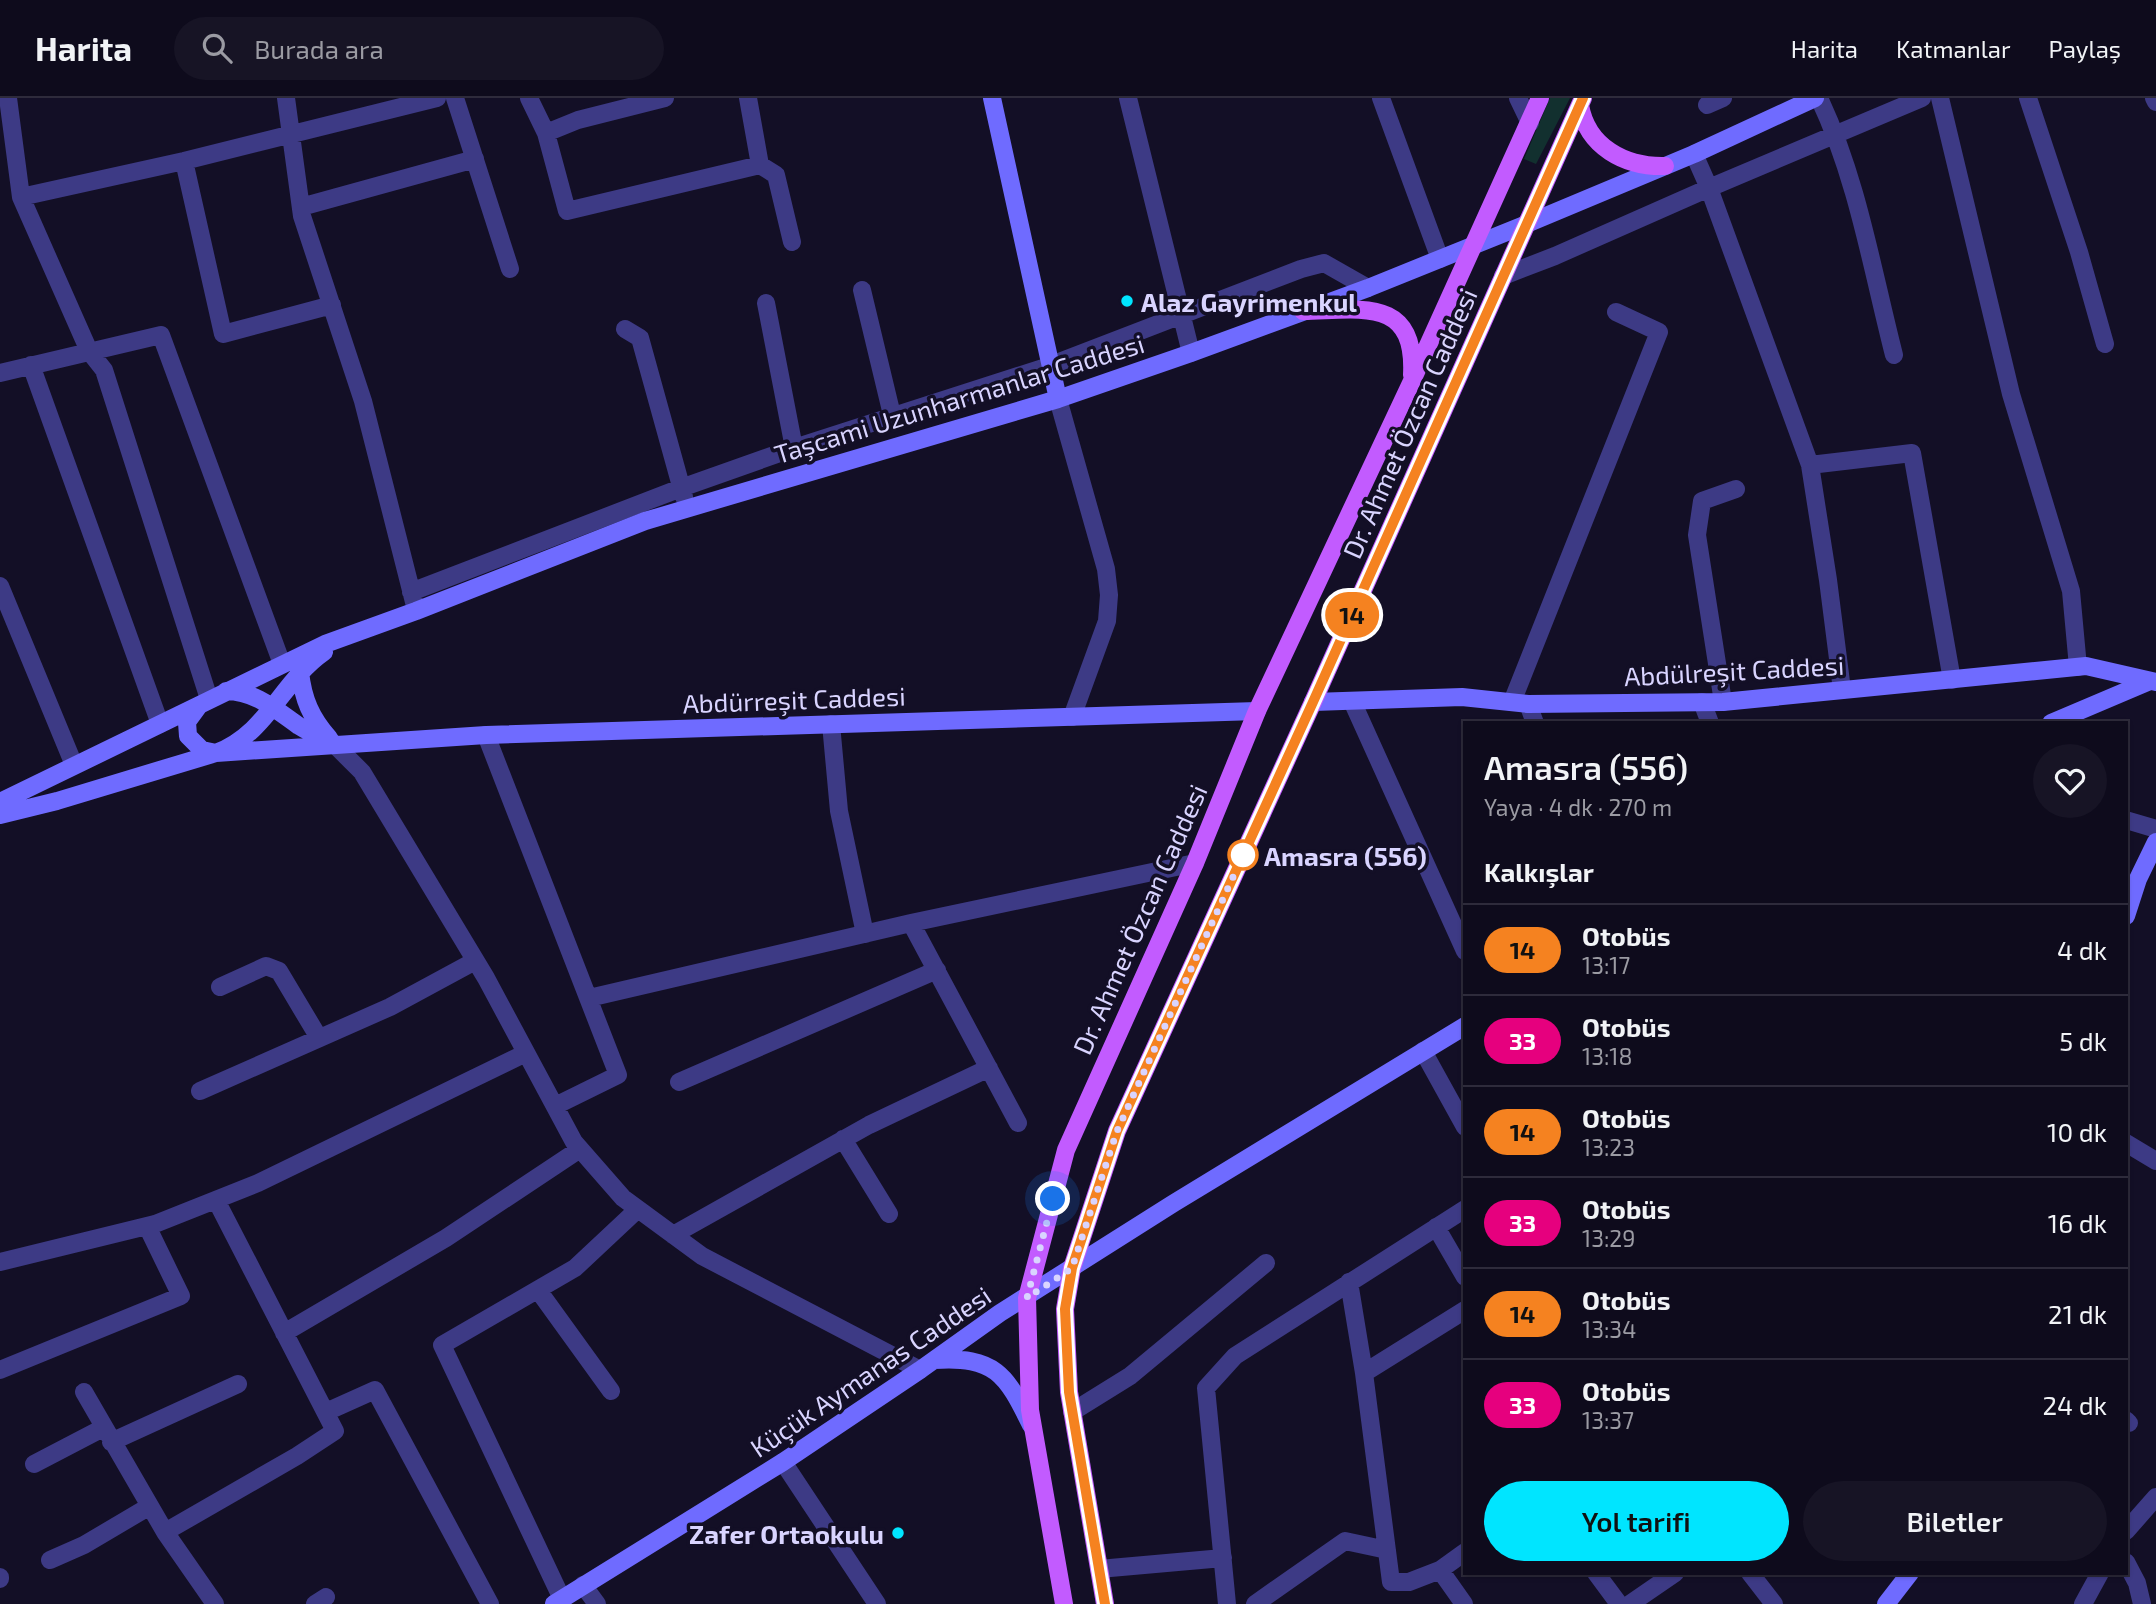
<!DOCTYPE html>
<html lang="tr">
<meta charset="utf-8">
<style>
:root{--surface:#0e0b1c;--page:#171425;--text:#f1f3f6;--muted:#9b9ba3;--line:#2e2b3b;--accent:#00e5ff}
body{margin:0;font-family:"Exo 2",sans-serif;background:var(--page);color:var(--text);height:100vh;display:flex;flex-direction:column;font-size:26px;white-space:nowrap}
*{box-sizing:border-box;margin:0}
p{font-size:23px;color:var(--muted)}
.icon{flex:none;width:38px;height:38px;fill:none;stroke:currentColor;stroke-width:2;stroke-linecap:round;stroke-linejoin:round}
.map{position:relative;flex:1;overflow:hidden}
.sheet{position:absolute;left:1463px;top:623px;width:665px;height:854px;display:flex;flex-direction:column;background:var(--surface);border-radius:0px;box-shadow:0 2px 5px #0004,0 0 0 2px var(--line)}
.sheet>*{flex:none}
.badge{padding:0 14px;border-radius:23px;font-size:24px;line-height:46px}
.you{position:absolute;width:35px;height:35px;margin:-18px;border:5px solid #fff;border-radius:50%;background:#1a73e8;box-shadow:0 0 0 10px #1a73e833}
.map>.badge{position:absolute;translate:-50% -50%;box-shadow:0 0 0 4px #fff}
h2{padding:0 21px;font-size:26px;line-height:63px}
.round{display:grid;place-items:center;flex:none;width:74px;height:74px;border-radius:37px;background:var(--page)}
.overview{display:flex;align-items:center;justify-content:space-between;height:119px;padding:0 21px}
h1{font-size:33px;font-weight:600;line-height:52px}
.button{display:flex;gap:14px;margin-top:auto;padding:14px 21px}
.button a{flex:1;height:80px;border-radius:42px;background:var(--accent);color:#111;font-size:28px;font-weight:600;line-height:80px;text-align:center}
.button a+a{background:var(--page);color:var(--text)}
ul{padding:0;list-style:none}
li{display:flex;align-items:center;gap:21px;height:91px;padding:0 21px;border-top:2px solid var(--line)}
li div{flex:1}
li b{display:block;font-size:26px}
li em{font-style:normal}
li .badge{min-width:77px;font-weight:700;text-align:center}
header{display:flex;align-items:center;gap:42px;box-sizing:border-box;height:98px;padding:0 35px;background:var(--surface);border-bottom:2px solid var(--line)}
header strong{font-size:33px}
nav{display:flex;gap:38px;margin-inline-start:auto;font-size:24px}
.search{width:490px;height:63px;background:var(--page);display:flex;align-items:center;gap:18px;box-sizing:border-box;padding:0 24px;border-radius:38px;color:var(--muted);font-size:26px}
.map>svg:first-child{display:block}
</style>
<header>
<strong>Harita</strong>
<div class="search"><svg class="icon" aria-label="search" viewBox="0 0 24 24"><circle cx="10" cy="10" r="6"/><path d="M15 15l6 6"/></svg>Burada ara</div>
<nav><a>Harita</a><a>Katmanlar</a><a>Paylaş</a></nav>
</header>
<div class="map">
<svg width="2156" height="1506" viewBox="0 0 2156 1506">
<rect width="100%" height="100%" fill="#130f26"/>
<path fill="#12302f" d="M1550 0H1570L1536 66 1524 61Z"/>
<g fill="none" stroke-linecap="round" stroke-linejoin="round">
<path stroke="#3d3a85" stroke-width="18" d="M8 0 21 99 89 253 104 272 209 601
M286 0 302 118 363 303 414 504
M455 0 510 171
M529 0 546 35 567 113 760 67 748 0
M1128 0 1191 255
M1381 0 1440 161
M1518 0 1530 25
M1819 0C1857 80 1872 171 1894 257
M1940 0 2011 296 2071 493 2078 569
M2028 0 2079 154 2105 246
M2154 0 2156 4
M1707 7 1723 0
M546 35 578 22 665 0
M1694 56 1709 90 1810 367 1828 482 1842 592
M184 63 223 236 332 207
M760 67 776 77 792 144
M21 99 184 63 437 0
M301 109 475 61
M1503 178 1555 158 1709 90 1922 0
M862 192 892 317
M766 205 794 350
M625 231 640 240 684 399
M31 267 160 626
M0 275 161 237 282 566
M1058 301 1106 471 1109 497 1107 523 1072 619
M1810 367 1912 355 1952 582
M0 488 74 667
M411 494 681 390 794 350 1049 268 1301 171 1324 165 1368 190
M1352 603 1465 853
M1512 604 1659 234 1616 214
M1702 604 1710 625
M1723 604 1697 437 1702 403 1736 391
M1528 606 1535 625
M831 626 839 713 865 836
M486 637 618 977 555 1008
M333 645 362 674 486 880 574 1044 623 1100 702 1158 920 1272
M2126 722 2156 731
M911 825 1018 1025
M220 889 266 868 279 873 319 940
M589 900 911 825 1195 765
M1423 953 1465 1029
M679 984 937 872
M200 993 390 909 475 863
M843 1041 889 1116
M2126 1045 2156 1063
M1436 1129 1465 1179
M673 1137 869 1027 989 970
M0 1164 155 1126 258 1085 526 955
M1349 1184 1364 1275 1391 1484H1409L1440 1472 1464 1506
M538 1192 611 1293
M284 1235 446 1140 580 1051
M0 1272 181 1198 147 1128
M1364 1275 1465 1212
M84 1294 165 1434 215 1506
M326 1314 375 1292 490 1506
M1072 1314 1130 1278 1266 1165
M2126 1322 2129 1325
M111 1344 238 1286
M783 1364 877 1506
M34 1366 103 1330
M2126 1433 2156 1399
M165 1434 297 1358 335 1333 216 1102
M50 1462 84 1447 150 1408
M2126 1464 2137 1485 2142 1506
M1099 1471 1223 1460
M1440 1472 1465 1454
M1596 1475 1619 1506
M1750 1475 1774 1506
M0 1479V1481
M583 1487 597 1506
M562 1501 442 1247 575 1170 638 1111
M315 1506 326 1499
M1227 1506 1206 1290 1235 1258 1465 1111
M1255 1506 1345 1443 1387 1452
M1630 1506 1675 1475
M2083 1506 2100 1475"/>
<path stroke="#6f6bff" stroke-width="18" d="M992 0 1058 301
M300 574C303 601 311 620 329 640
M226 593C255 593 276 612 299 628 310 635 322 640 333 645
M1313 604 1462 599 1528 606 1723 604 2086 568 2156 584
M198 609 187 624 188 638 202 652 216 655 486 637 1257 613
M2051 625 2150 583
M0 704 325 546 416 513 645 423 1058 301 1191 255 1368 190 1529 125 1694 56 1815 0
M0 717 57 703 216 655C268 635 280 585 324 554
M2126 818 2138 781 2156 744
M934 1262C995 1258 1006 1276 1031 1327
M554 1506 783 1364 920 1272 1000 1215 1174 1105 1465 928
M1886 1506 1910 1475"/>
<path stroke="#c25bff" stroke-width="18" d="M1580 7C1587 49 1625 69 1665 68
M1303 213C1360 212 1416 198 1412 277
M1064 1506 1030 1312 1027 1200 1066 1052 1195 765 1257 613 1411 285 1540 0
M1105 1506 1069 1294 1065 1211 1072 1170 1117 1033 1313 604 1583 0"/>
</g>
<g fill="none" stroke-linecap="round" stroke-linejoin="round">
<defs>
<path id="line" d="M1105 1506 1069 1294 1065 1211 1072 1170 1117 1033 1313 604 1583 0"/>
</defs>
<use href="#line" stroke="#fff" stroke-width="16"/>
<use href="#line" stroke="#f58220" stroke-width="10"/>
<path stroke="#d9d4ff" stroke-width="7" stroke-dasharray="0 12.6" d="M1053 1101 1027 1200 1072 1170 1117 1033 1244 755 1243 757"/>
</g>
<g fill="#00e5ff" stroke="#130f26" stroke-width="2.5">
<circle cx="1127" cy="203" r="7"/>
<circle cx="898" cy="1435" r="7"/>
</g>
<circle fill="#fff" stroke="#f58220" stroke-width="3.5" cx="1243" cy="757" r="14"/>
<g text-anchor="middle" dominant-baseline="central" stroke-width="7" stroke-linejoin="round" paint-order="stroke">
<g font-size="26" font-weight="bold" fill="#d9d4ff" stroke="#130f26" text-anchor="start">
<text x="1141" y="203">Alaz Gayrimenkul</text>
<text x="884" y="1435" text-anchor="end">Zafer Ortaokulu</text>
</g>
<g font-size="26" fill="#d9d4ff" stroke="#130f26">
<text transform="translate(959 300) rotate(-17)">Taşcami Uzunharmanlar Caddesi</text>
<text transform="translate(1409 325) rotate(-66)">Dr. Ahmet Özcan Caddesi</text>
<text transform="translate(1734 572) rotate(-3)">Abdülreşit Caddesi</text>
<text transform="translate(794 601) rotate(-2)">Abdürreşit Caddesi</text>
<text transform="translate(1139 821) rotate(-66)">Dr. Ahmet Özcan Caddesi</text>
<text transform="translate(870 1273) rotate(-34)">Küçük Aymanas Caddesi</text>
</g>
<g font-size="26" font-weight="bold" fill="#d9d4ff" stroke="#130f26" text-anchor="start">
<text x="1264" y="757">Amasra (556)</text>
</g>
</g>
</svg>
<div class="you" style="left:1053px;top:1101px"></div>
<b class="badge" style="left:1352px;top:517px;background:#f58220;color:#111">14</b>
<section class="sheet">
<div class="overview"><div><h1>Amasra (556)</h1><p>Yaya · 4 dk · 270 m</p></div><a class="round"><svg class="icon" aria-label="heart" viewBox="0 0 24 24"><path d="M12 20l-8-8c-3-5 5-10 8-4 3-6 11-1 8 4z"/></svg></a></div>
<h2>Kalkışlar</h2>
<ul>
<li><span class="badge" style="background:#f58220;color:#111">14</span><div><b>Otobüs</b><p>13:17</p></div><em>4 dk</em></li>
<li><span class="badge" style="background:#e6007e;color:#fff">33</span><div><b>Otobüs</b><p>13:18</p></div><em>5 dk</em></li>
<li><span class="badge" style="background:#f58220;color:#111">14</span><div><b>Otobüs</b><p>13:23</p></div><em>10 dk</em></li>
<li><span class="badge" style="background:#e6007e;color:#fff">33</span><div><b>Otobüs</b><p>13:29</p></div><em>16 dk</em></li>
<li><span class="badge" style="background:#f58220;color:#111">14</span><div><b>Otobüs</b><p>13:34</p></div><em>21 dk</em></li>
<li><span class="badge" style="background:#e6007e;color:#fff">33</span><div><b>Otobüs</b><p>13:37</p></div><em>24 dk</em></li>
</ul>
<div class="button"><a>Yol tarifi</a><a>Biletler</a></div>
</section>
</div>
